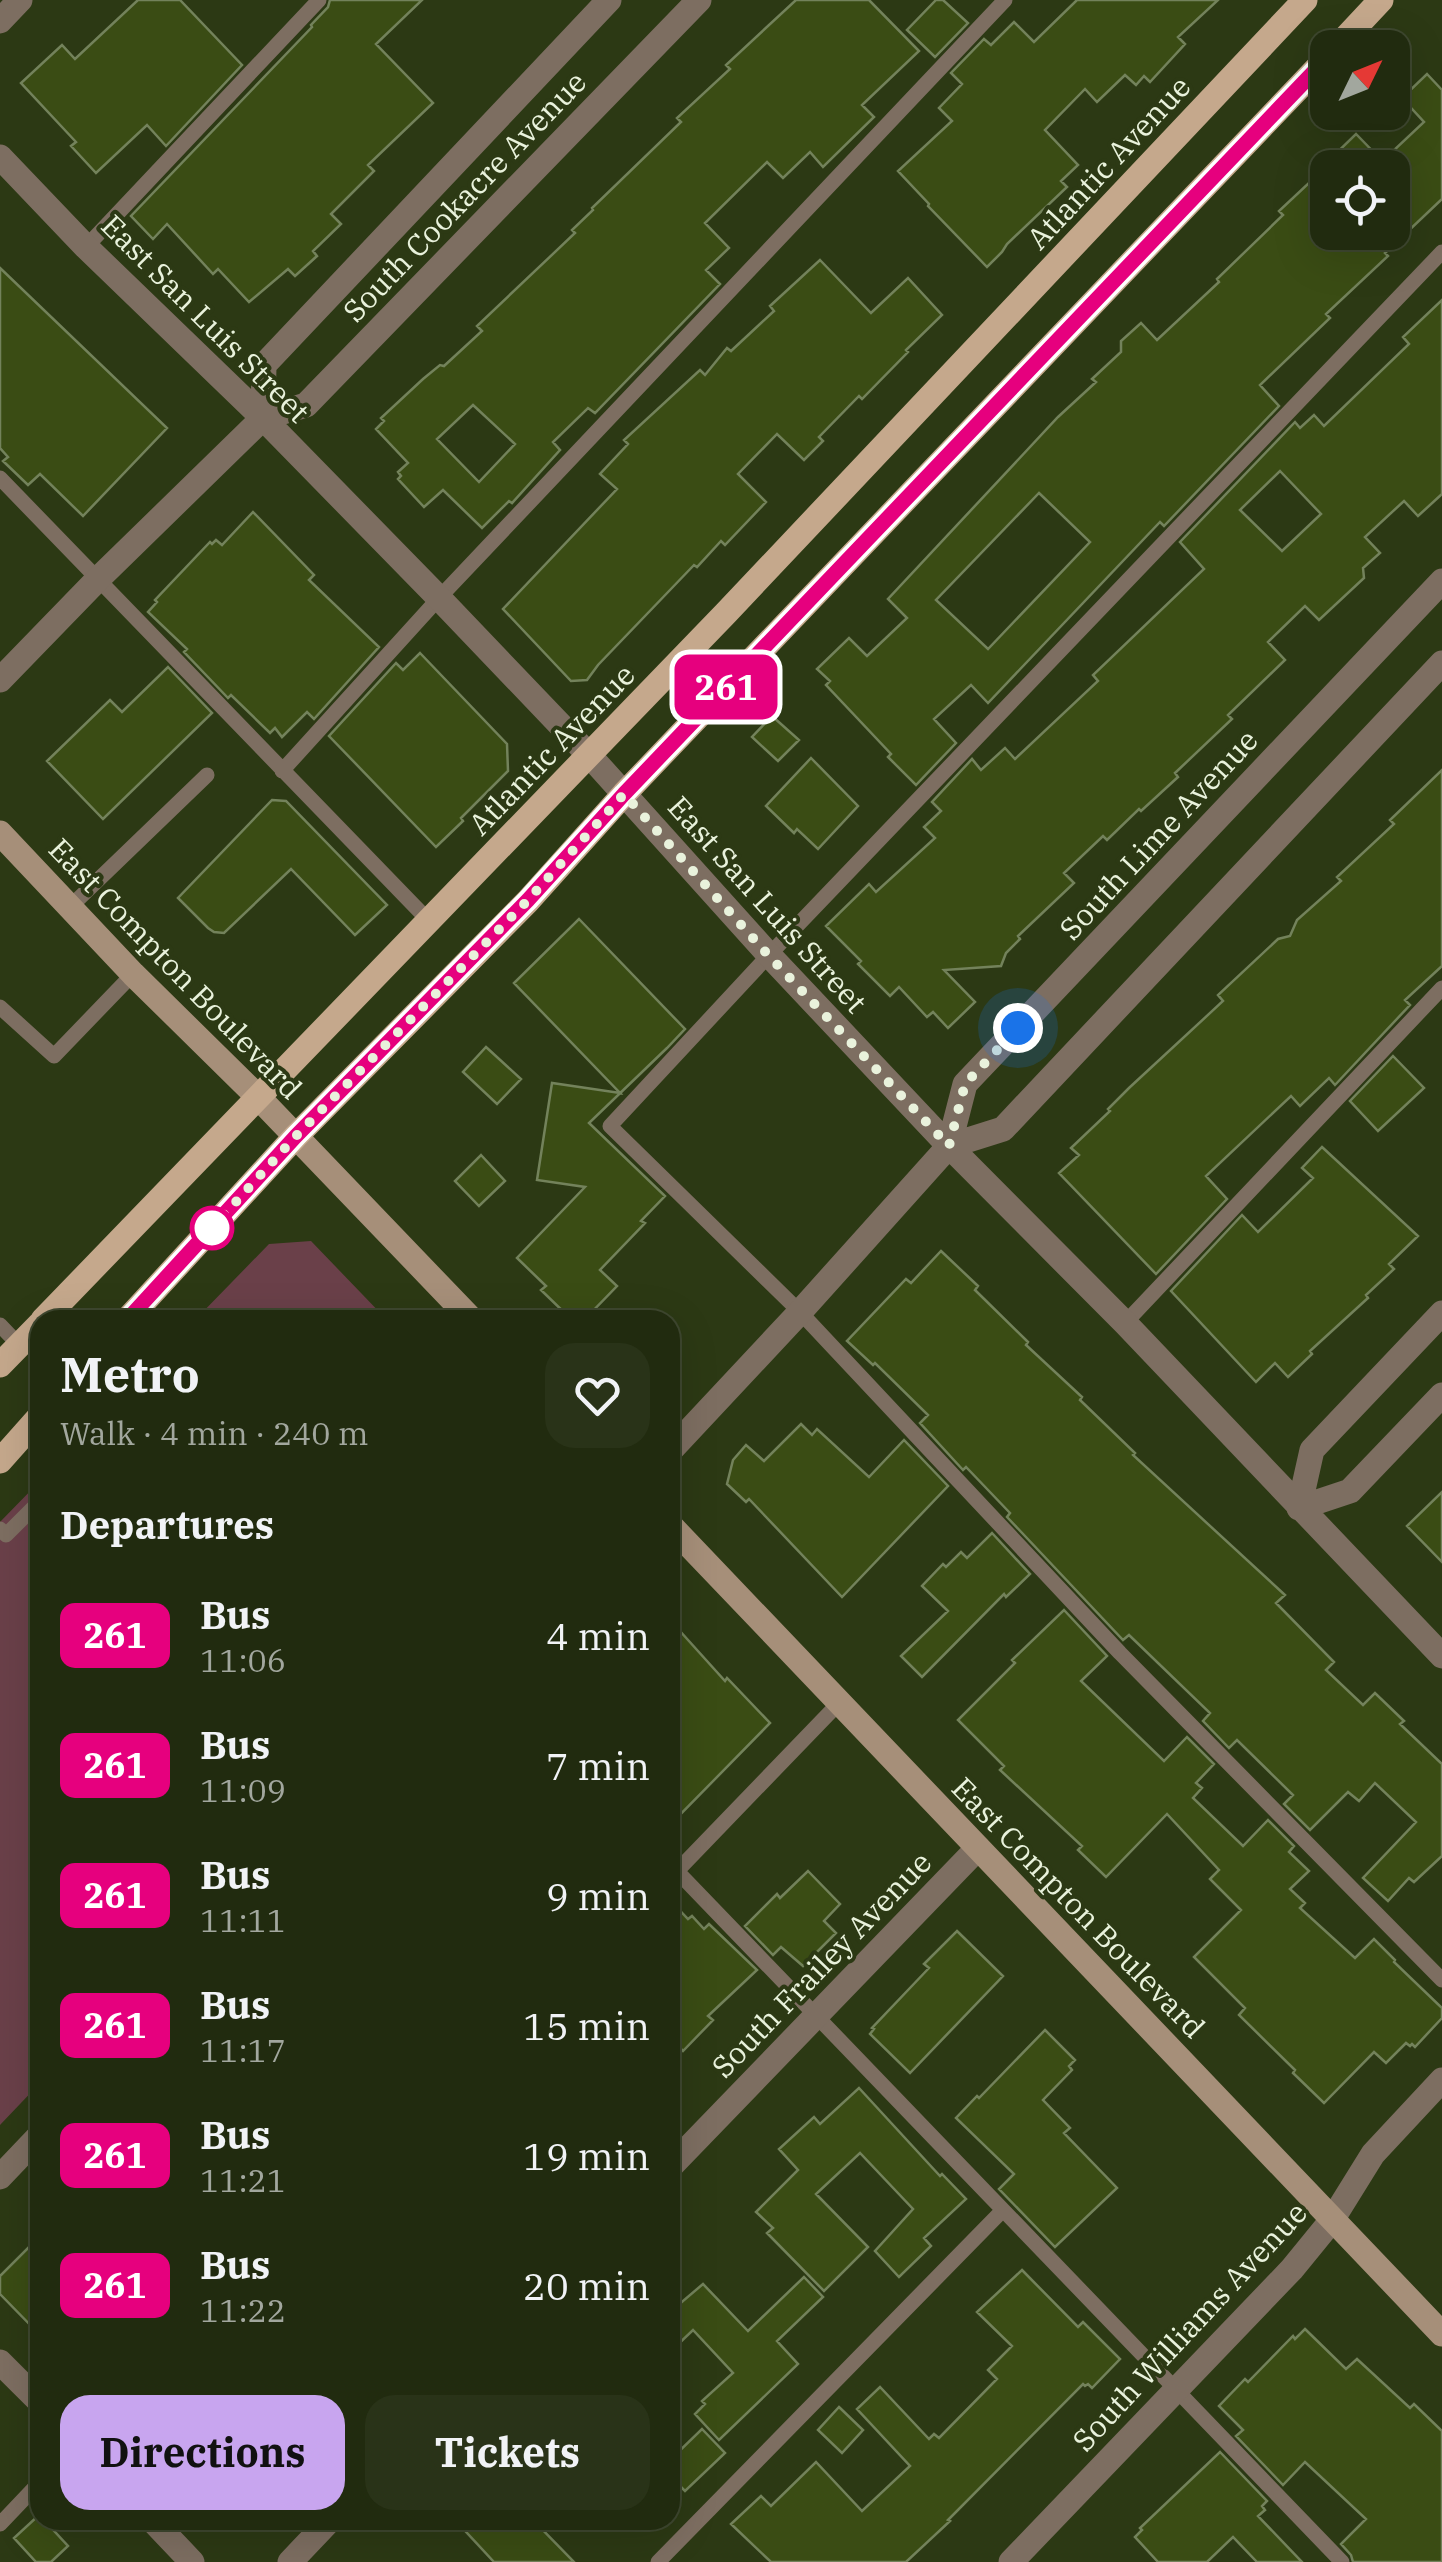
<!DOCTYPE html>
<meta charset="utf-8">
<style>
:root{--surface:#212b0f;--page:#293318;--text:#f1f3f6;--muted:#a2a79e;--line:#3e472f;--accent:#c8a5ef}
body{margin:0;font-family:"IBM Plex Serif",serif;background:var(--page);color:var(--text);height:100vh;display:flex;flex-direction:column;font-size:38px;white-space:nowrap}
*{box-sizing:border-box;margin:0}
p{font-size:32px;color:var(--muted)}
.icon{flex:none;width:55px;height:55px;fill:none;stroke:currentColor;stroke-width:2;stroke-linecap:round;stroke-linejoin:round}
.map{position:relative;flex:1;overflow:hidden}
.drawer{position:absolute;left:30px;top:1310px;width:650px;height:1220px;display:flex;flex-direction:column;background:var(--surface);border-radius:30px;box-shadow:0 10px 40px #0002,0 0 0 2px var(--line)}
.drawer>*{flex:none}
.badge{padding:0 20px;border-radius:15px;font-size:35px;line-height:65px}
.needle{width:65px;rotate:47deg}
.tools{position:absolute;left:1310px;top:30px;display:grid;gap:20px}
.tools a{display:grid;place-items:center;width:100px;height:100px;border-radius:20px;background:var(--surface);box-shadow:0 10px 40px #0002,0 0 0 2px var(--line);font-size:50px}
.you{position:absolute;width:50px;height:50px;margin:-25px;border:8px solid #fff;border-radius:50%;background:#1a73e8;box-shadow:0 0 0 15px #1a73e833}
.map>.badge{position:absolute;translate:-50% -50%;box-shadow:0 0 0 5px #fff}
h2{padding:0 30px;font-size:38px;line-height:90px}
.round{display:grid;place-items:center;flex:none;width:105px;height:105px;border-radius:30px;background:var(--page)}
.summary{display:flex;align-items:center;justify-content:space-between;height:170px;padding:0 30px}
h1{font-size:48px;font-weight:800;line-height:75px}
.button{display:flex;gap:20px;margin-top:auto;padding:20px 30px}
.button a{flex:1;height:115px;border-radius:30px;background:var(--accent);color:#111;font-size:40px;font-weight:800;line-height:115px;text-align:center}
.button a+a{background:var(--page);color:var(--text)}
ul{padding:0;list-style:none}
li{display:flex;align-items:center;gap:30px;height:130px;padding:0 30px}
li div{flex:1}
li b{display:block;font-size:38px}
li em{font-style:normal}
li .badge{min-width:110px;font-weight:700;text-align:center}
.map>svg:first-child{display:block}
</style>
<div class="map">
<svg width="1442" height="2562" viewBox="0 0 1442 2562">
<rect width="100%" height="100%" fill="#2c3914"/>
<path fill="#6a4049" d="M311 1241 387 1320H195L269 1244Z
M40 1481V2083L0 2125V1522Z"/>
<path fill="#3a4c14" stroke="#73825b" stroke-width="2.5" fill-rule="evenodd" d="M138 0H180L242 65 166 146 147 125 96 173 71 146 76 142 21 83 62 45 75 59Z
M330 0H422L376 44 433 103 368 165 374 171 331 214 341 224 313 251 317 256 295 276 288 269 249 302 218 269 213 274 167 224 153 239 131 216 312 27 311 25 328 7Z
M796 0H869L919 51 862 105 874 117 823 167 810 152 783 178 767 162 705 223 729 248 706 270 720 284 595 413 588 408 553 442 560 450 512 503 509 501 482 528 443 490 424 507 398 479 401 476 398 472 408 463 376 429 384 421 381 418 423 379 440 365 444 366 482 331 477 326 575 233 572 230 593 210 592 208 681 122 677 118 730 69 726 65ZM473 405 515 444 479 482 437 439Z
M936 0H943L968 23 935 57 907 30Z
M1077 0H1218L1178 37 1185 44 1150 82 1144 76 1136 85 1125 75 1097 102 1085 89 1045 130 1078 165 1061 181 1067 187 1007 244 1002 252 987 267 928 206 929 204 898 171 952 121 939 108 962 84 951 73 984 39 991 45 1014 22 1034 42Z
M1427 74 1442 90V199L1385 253 1388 256 1326 314 1330 318 1260 385 1279 406 1164 526 1160 522 988 703 971 685 934 719 956 743 916 785 888 757 891 754 826 685 830 681 817 669 849 638 867 656 907 618 888 599 1058 417 1096 382 1092 379 1121 352V341L1141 323 1157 340 1219 282 1217 279 1283 215 1279 211 1325 168H1321L1356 134 1389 168H1328V232H1392V152L1424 122 1402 98ZM1039 493 1090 542 988 649 936 600Z
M820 260 871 313 908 278 942 315 906 350 908 352 862 399 859 396 819 437 823 441 804 460 777 434 738 474 766 502 725 545 721 541 697 567 694 565 598 665 587 680 571 681 503 609 617 489 600 474 628 444 624 440 700 370 705 375 727 348 731 351 774 311 770 306Z
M0 268 167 428 83 516 40 474 28 485 3 461 8 457 0 448Z
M1442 300V494L1418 516 1404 501 1365 537 1380 553 1363 568 1364 578 1319 620 1305 606 1268 642 1285 660 1228 715 1232 719 1175 773 1178 777 1141 811 1139 809 1107 840 1103 836 1064 873 1074 883 1018 936 1020 939 1006 953 1001 966 944 970 975 1002 948 1028 933 1012 927 1017 899 987 890 996 858 964 861 961 826 926 869 884 876 892 935 838 924 827 941 811 932 802 972 759 981 770 1005 748 1015 759 1098 681 1093 675 1204 569 1180 542 1295 422 1300 428 1314 415 1324 426 1409 344 1403 337ZM1280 471 1321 514 1282 551 1240 510Z
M253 512 314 575 309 580 379 647 314 719 307 712 282 737 275 728 270 733 231 695 228 698 184 652 187 649 148 612 157 602 155 600 210 542 212 544 216 540 222 545Z
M420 653 507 744 508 771 461 818 463 821 436 847 329 736 396 663 403 670Z
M168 667 212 713 103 819 47 761 110 700 122 712Z
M772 716 799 740 778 761 752 737Z
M811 758 858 806 818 849 797 829 794 833 766 806Z
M1442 770V966L1405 1000 1410 1005 1335 1085 1329 1078 1300 1106 1291 1096 1206 1176 1227 1199 1156 1274 1059 1173 1079 1155 1071 1148 1110 1111 1108 1109 1129 1088 1223 1001 1218 995 1278 939 1290 936 1297 920 1341 881 1337 877 1394 824 1390 820Z
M272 800 286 801 387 905 355 935 291 869 224 933 214 932 208 928 178 898Z
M579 919 685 1029 667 1048 589 1123 665 1196 641 1221 645 1223 600 1270 617 1286 584 1320H572L541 1290 546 1286 517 1258 585 1187 537 1180 552 1083 620 1093 514 983Z
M486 1047 521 1079 497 1104 463 1072Z
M1393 1056 1424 1088 1378 1131 1350 1101Z
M1322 1147 1418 1236 1389 1264 1394 1269 1366 1295 1368 1298 1310 1351 1312 1354 1288 1377 1275 1363 1256 1382 1171 1291 1242 1215 1258 1232 1313 1178 1302 1168Z
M481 1155 505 1181 479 1206 455 1181Z
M941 1251 978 1286 975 1290 1028 1342 1026 1345 1082 1397 1080 1400 1135 1453 1133 1455 1285 1595 1276 1603 1334 1662 1326 1670 1363 1705 1375 1693 1404 1721 1400 1724 1442 1764V1856L1414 1882 1409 1878 1388 1901 1363 1878 1416 1822 1375 1783 1359 1801 1348 1792 1310 1830 1284 1804 1293 1795 1237 1740 1229 1748 1203 1721 1210 1713 1129 1635 1123 1640 1007 1517 1010 1513 966 1467 963 1470 920 1423 928 1415 875 1363 873 1365 847 1341 906 1279 911 1283Z
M801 1424 812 1435 817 1429 869 1477 904 1440 948 1486 842 1597 749 1499 746 1502 727 1484 733 1460 746 1445 764 1461Z
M1442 1492V1562L1407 1526Z
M992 1533 1030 1574 1006 1597 1004 1594 922 1677 901 1656 948 1611 922 1586 943 1564 946 1567 961 1552 967 1558Z
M1064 1610 1107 1656 1081 1681 1164 1761 1187 1737 1214 1764 1196 1783 1202 1788 1193 1798 1243 1846 1268 1820 1294 1846 1289 1852 1309 1871 1290 1889 1305 1903 1300 1908 1355 1958 1374 1939 1395 1960 1394 1962 1442 2008V2018L1415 2047 1412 2044 1410 2046 1406 2043 1386 2063 1374 2052 1324 2103 1293 2073 1295 2070 1239 2015 1245 2008 1194 1957 1241 1910 1210 1879 1219 1870 1167 1814 1106 1877 1078 1850 1082 1846 1000 1770 1004 1766 958 1720 1015 1663 1012 1660Z
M670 1620 725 1681 727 1678 770 1723 670 1825Z
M808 1871 840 1904 824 1921 836 1933 803 1966 781 1947 773 1955 745 1926 777 1894 780 1898Z
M670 1900 688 1919 692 1916 704 1929 709 1924 757 1970 708 2016 713 2020 683 2051 670 2038Z
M957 1931 1003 1976 910 2073 870 2034 874 2029 872 2028 929 1968 924 1964Z
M1045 2030 1075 2060 1069 2066 1072 2070 1043 2100 1070 2128 1064 2133 1117 2188 1055 2247 999 2189 1014 2174 956 2118 977 2096 979 2098Z
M859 2088 940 2176 942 2174 966 2199 924 2238 931 2246 899 2277 875 2251 913 2209 860 2153 816 2194 868 2247 824 2291 767 2233 773 2228 756 2212 798 2170 779 2149 814 2117 820 2124Z
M40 2236V2335L0 2294V2276Z
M1022 2270 1078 2327 1083 2322 1120 2359 1092 2388 1088 2384 1085 2386 1083 2384 948 2520 950 2521 906 2562H771L731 2524 761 2496 771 2506 816 2462 862 2511 910 2466 857 2409 880 2387 929 2439 934 2434 939 2438 997 2379 988 2370 1012 2346 977 2312Z
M804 2277 823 2297 777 2341 798 2364 719 2440 695 2414 705 2404 702 2401 733 2373 693 2330 670 2352V2312L703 2284 748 2331Z
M1305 2329 1346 2369 1357 2359 1410 2408 1414 2404 1442 2431V2562H1353L1351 2555 1341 2544 1366 2519 1305 2462 1283 2485 1236 2436 1243 2430 1219 2406 1245 2379 1248 2382 1293 2336 1295 2339Z
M839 2407 863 2430 842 2453 818 2430Z
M702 2429 725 2453 685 2491 670 2476V2460Z
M1220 2452 1267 2501 1262 2506 1265 2510 1258 2516 1302 2562H1257L1233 2537 1207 2562H1158L1135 2537 1142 2530 1140 2528Z
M39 2515 40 2520H44L68 2546 51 2562H36L14 2538Z
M455 2520H533L574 2562H494Z"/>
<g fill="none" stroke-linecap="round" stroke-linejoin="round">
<path stroke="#7d6e61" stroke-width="15" d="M86 247 319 0
M1442 252 769 955 610 1126 800 1312 1120 1653 1442 1980
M0 478 430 922
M282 771 439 598 1005 0
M70 907 207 775
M0 1007 54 1056 133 974
M1125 1323 1442 988
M0 1325 19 1345
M0 1529 6 1535 40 1501
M670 1864 1342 2562
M677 1871 840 1702
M0 2524 40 2482
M658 2562 1002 2211"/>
<path stroke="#7d6e61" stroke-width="25" d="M0 21 20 0
M0 157 86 247 263 418 439 598 589 755 769 955 949 1146 1125 1323 1442 1656
M263 418 264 365 609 0
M0 680 97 580 263 418 306 405 699 0
M949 1146 1003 1129 1442 663
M670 1451 800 1312 949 1146 965 1084 1442 581
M1299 1508 1312 1450 1442 1313
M1299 1508 1350 1491 1442 1395
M670 2167 978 1848
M0 2177 40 2135
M0 2362 40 2402
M152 2520 192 2562
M290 2562 330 2520
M1011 2562 1292 2269 1332 2220 1373 2154 1442 2080"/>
<path stroke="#a68f79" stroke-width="25" d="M0 833 133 974 258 1097 472 1320
M670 1525 1442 2334"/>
<path stroke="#c5a88c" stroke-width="25" d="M1336 48 1381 0
M43 1320 726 613 1305 0
M127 1320 296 1136 528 901 624 794 1328 57
M0 1365 40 1324
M0 1461 40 1416"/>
</g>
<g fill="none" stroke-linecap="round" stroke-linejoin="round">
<defs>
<path id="line" d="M127 1320 296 1136 528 900 624 794 1328 57"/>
</defs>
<use href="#line" stroke="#fff" stroke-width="22"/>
<use href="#line" stroke="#e6007e" stroke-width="15"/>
<path stroke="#e9f2dc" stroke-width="10" stroke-dasharray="0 18" d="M212 1228 296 1136 528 900 624 794 769 956 949 1146 965 1084 1018 1028"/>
</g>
<circle fill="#fff" stroke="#e6007e" stroke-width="5" cx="212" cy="1228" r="20"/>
<g text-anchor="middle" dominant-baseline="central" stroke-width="8" stroke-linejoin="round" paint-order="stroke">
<g font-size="30" fill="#e9f2dc" stroke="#2c3914">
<text transform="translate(1108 162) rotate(-47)">Atlantic Avenue</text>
<text transform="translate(464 196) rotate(-46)">South Cookacre Avenue</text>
<text transform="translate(206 318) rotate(45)">East San Luis Street</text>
<text transform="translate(551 749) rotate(-46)">Atlantic Avenue</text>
<text transform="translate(1158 834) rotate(-47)">South Lime Avenue</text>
<text transform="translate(768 904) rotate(48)">East San Luis Street</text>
<text transform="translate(176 968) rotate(46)">East Compton Boulevard</text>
<text transform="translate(1079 1907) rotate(46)">East Compton Boulevard</text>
<text transform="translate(821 1964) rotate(-46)">South Frailey Avenue</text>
<text transform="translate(1189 2326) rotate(-47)">South Williams Avenue</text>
</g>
</g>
</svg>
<div class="tools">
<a><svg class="needle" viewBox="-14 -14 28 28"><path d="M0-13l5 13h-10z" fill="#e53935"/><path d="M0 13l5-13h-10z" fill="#a2a79e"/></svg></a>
<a><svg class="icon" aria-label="locate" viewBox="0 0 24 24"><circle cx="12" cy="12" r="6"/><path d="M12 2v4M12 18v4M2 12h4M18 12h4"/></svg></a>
</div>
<div class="you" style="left:1018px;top:1028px"></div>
<b class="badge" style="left:726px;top:687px;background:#e6007e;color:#fff">261</b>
<section class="drawer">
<div class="summary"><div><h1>Metro</h1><p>Walk · 4 min · 240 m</p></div><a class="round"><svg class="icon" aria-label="heart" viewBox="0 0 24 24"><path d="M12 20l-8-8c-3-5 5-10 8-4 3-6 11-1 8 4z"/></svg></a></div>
<h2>Departures</h2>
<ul>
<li><span class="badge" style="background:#e6007e;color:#fff">261</span><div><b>Bus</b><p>11:06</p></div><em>4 min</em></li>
<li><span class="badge" style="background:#e6007e;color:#fff">261</span><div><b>Bus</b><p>11:09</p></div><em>7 min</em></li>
<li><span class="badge" style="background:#e6007e;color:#fff">261</span><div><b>Bus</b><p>11:11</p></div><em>9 min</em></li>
<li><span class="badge" style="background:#e6007e;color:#fff">261</span><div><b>Bus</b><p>11:17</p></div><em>15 min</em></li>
<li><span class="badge" style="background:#e6007e;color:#fff">261</span><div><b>Bus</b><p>11:21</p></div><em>19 min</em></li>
<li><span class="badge" style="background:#e6007e;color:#fff">261</span><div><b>Bus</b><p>11:22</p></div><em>20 min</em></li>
</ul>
<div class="button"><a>Directions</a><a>Tickets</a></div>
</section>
</div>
